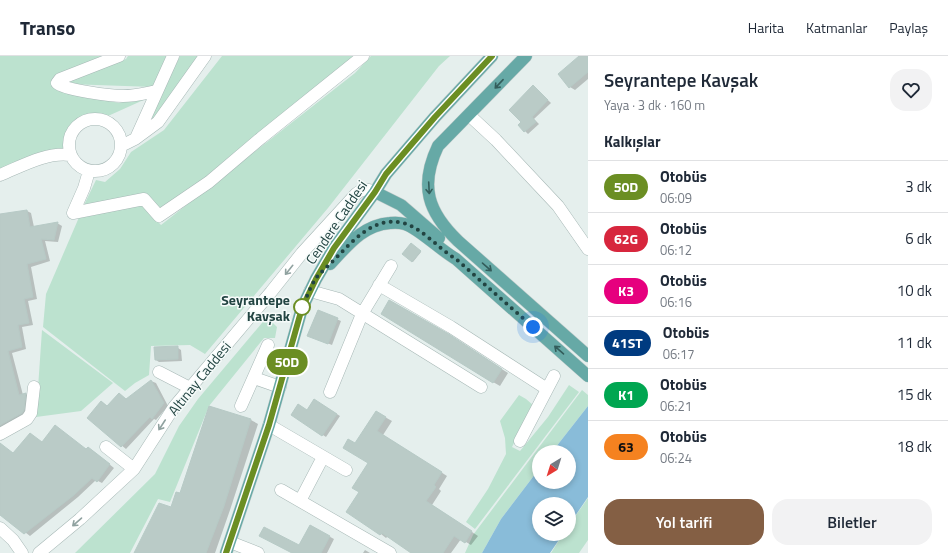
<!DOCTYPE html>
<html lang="tr">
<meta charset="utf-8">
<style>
:root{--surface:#fff;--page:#f2f2f3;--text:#1f2937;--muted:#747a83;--line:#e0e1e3;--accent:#845f44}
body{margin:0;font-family:"Titillium Web",sans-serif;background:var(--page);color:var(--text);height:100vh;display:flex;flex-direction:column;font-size:15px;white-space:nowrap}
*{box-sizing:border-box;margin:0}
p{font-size:13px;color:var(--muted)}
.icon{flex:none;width:22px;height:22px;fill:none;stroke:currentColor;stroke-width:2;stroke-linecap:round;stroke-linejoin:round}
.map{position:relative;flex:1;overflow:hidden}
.drawer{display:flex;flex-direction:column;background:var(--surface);width:360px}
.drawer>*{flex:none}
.badge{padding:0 8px;border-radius:13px;font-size:14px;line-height:26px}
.needle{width:26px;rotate:218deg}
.fabs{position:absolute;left:532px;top:389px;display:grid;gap:8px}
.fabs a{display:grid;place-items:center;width:44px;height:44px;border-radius:50%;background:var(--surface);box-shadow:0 2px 6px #0003;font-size:20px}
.you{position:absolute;width:20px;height:20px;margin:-10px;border:3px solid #fff;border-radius:50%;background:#1a73e8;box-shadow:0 0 0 6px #1a73e833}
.map>.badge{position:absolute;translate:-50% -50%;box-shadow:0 0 0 2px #fff}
h2{padding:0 16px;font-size:15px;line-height:36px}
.round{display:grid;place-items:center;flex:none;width:42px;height:42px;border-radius:16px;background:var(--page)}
.head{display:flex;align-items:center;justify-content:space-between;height:68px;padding:0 16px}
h1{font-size:19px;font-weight:600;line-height:30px}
.button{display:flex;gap:8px;margin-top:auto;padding:8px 16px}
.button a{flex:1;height:46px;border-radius:16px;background:var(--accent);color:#fff;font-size:16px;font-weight:600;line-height:46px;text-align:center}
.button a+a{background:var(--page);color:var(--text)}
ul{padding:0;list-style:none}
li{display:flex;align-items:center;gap:12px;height:52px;padding:0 16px;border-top:1px solid var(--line)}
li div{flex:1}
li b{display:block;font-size:15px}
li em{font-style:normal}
li .badge{min-width:44px;font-weight:700;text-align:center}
header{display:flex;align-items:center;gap:24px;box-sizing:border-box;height:56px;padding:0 20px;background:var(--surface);border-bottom:1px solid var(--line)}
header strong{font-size:19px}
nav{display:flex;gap:22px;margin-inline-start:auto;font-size:14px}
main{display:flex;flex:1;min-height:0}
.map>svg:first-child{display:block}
</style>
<header>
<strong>Transo</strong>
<nav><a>Harita</a><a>Katmanlar</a><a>Paylaş</a></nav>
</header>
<main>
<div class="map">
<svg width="588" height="497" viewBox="0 0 588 497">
<rect width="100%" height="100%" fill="#e5efed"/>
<path fill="#bce2cf" d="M0 0H104L54 20V29L58 35 119 47 148 40V42L108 60H86L73 68 66 79 65 93 0 117Z
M128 0H167L154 31 67 28V25L126 3Z
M180 0H199L148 70 146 71Z
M222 0H358L208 122 158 155 145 138 84 149 96 124 105 126 120 113 131 96 164 74Z
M371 0H450L439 10 328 152 205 298 190 289 151 290 149 319 135 327 125 335 43 271 46 238 80 159 141 148 161 169 355 17Z
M267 261 277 271 275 282H264L209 350 170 446 158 443 130 497H75L155 418 179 370 198 343Z
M42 274 113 327 81 355 36 361Z
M569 329 579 336 475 473 466 466 488 433 506 398 505 382 500 365 519 339 526 343 533 349 512 391 520 395 548 361Z
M582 334 588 339V350L552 396H539V413L501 463 482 497H465L473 479Z
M588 442V484L579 497H551L563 478H569V469Z"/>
<path fill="#89bcd9" d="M588 350V441L569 469V448H539V478H563L550 497H482L501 463 539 413V426H569V396H552Z"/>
<path fill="#0003" d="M581 0H588V23L575 34 570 31Z
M534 31 551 47 534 63 539 68 528 78 519 69 522 66Z
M27 155 31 157 34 171 57 167 62 170 58 186 45 185 50 205 31 211 37 243 28 245 33 269 22 271 26 293 12 297 23 339 26 338 30 341 28 357 0 373V159Z
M412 189 421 196 413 206 412 205Z
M318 255 341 265 332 289 312 281Z
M454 283 508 317 500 330 493 326Z
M178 292 181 294 182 305 159 306 156 304Z
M151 325 156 327 168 350 156 364 154 363 126 393 88 362 102 346 108 351 126 344Z
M314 344 340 360 326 381 292 359 307 355Z
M210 351 251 364 258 368 230 454 215 497H134L171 453 181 438Z
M376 356 392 365 383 379 447 420 439 433 441 435 432 449 478 480 471 489 461 483 451 497H413L388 480 386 482 381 478 360 436 370 407 356 388Z
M43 387 93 395 114 412 102 427 96 424 78 441 30 480 0 457V392L13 398Z
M310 470 334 483 327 497H293L299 491Z
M365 494 370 497H363Z"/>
<path fill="#bacbc7" stroke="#b7cac6" d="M579 0H588V16L569 32 558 18Z
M533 29 548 44 532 61 536 66 524 76 518 69 521 66 509 54Z
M27 154 30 171 58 166 54 184 41 183 46 203 27 208 33 241 24 243 29 267 18 269 22 291 8 295 19 339 26 337 24 354 22 357 0 369V158Z
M411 187 421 195 412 206 402 198Z
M389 244 447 277 502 313 493 327 381 258Z
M318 254 338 262 328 288 307 280Z
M178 290V303L155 304 154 291Z
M151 324 164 347 152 363 150 361 121 391 87 362 101 345 107 350 119 337 126 343Z
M314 343 337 358 322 380 291 359 298 348 307 354Z
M209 350 251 363 224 450 206 497H134L159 447 171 451 176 436 180 437Z
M376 355 386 361 377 375 442 416 434 429 436 431 426 445 472 475 465 487 454 480 443 497H411L382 477 380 479 346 456 359 436 352 432 368 407 343 392 348 383 355 387Z
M55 369 86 393 88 391 110 408 97 426 92 422 74 439 24 478 0 459V387L13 397 30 377 42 386Z
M310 469 330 480 321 497H292L259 480 264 471 299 489Z"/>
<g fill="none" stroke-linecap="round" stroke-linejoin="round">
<defs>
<path id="minor" d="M119 0 60 23 57 27C64 34 112 40 123 40 135 40 146 37 157 35
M469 59 496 84 558 150 588 193
M69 89a26 26 0 1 1 52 0a26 26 0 1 1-52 0Z
M136 82 173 0
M121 90 135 83 158 66 205 0
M0 119C22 110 46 96 70 99
M73 157 144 143 159 160 209 126 261 82 363 0
M73 157 84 132 89 115
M379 229 451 271 547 333
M310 235 339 243 481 331
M159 316 190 332
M254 322 280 331
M330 336 362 258 391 210
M241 350 268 289
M269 369 346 414
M0 378 27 363 31 357 34 331
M520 385 554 320
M106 391 134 413
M281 434 390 497
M300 445 323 401
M0 472 13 484 22 497
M230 486 258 497
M39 497 80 463 134 413 174 351 271 236 302 197 356 138C363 132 367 133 375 136"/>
<path id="major" d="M526 0 438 90C419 130 428 156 458 185L588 300
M375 136 401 149 439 182
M330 208C348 189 363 169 390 167 398 166 406 167 413 172 428 181 441 194 456 203L588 320
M226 497 269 369 302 252 316 223 334 192 375 136 386 118 435 61 492 0"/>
</defs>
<use href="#minor" stroke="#a7b8b6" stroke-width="13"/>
<use href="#major" stroke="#c1cbca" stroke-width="13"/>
<use href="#minor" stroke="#fff" stroke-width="12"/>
<use href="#major" stroke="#66a9a6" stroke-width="12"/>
</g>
<defs><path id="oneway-shaft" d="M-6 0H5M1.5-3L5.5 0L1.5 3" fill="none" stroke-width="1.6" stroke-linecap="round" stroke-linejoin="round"/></defs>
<g stroke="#335d5b">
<use href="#oneway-shaft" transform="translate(499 28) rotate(133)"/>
<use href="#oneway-shaft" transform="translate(429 132) rotate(87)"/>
<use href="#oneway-shaft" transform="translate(487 211) rotate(41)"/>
<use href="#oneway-shaft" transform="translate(559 294) rotate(-139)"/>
</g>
<g stroke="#90a2a0">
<use href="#oneway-shaft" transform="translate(289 214) rotate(129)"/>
<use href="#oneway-shaft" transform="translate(162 369) rotate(123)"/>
<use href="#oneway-shaft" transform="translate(77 466) rotate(139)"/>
</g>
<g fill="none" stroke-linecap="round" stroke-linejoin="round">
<defs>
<path id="line" d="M226 497 269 369 302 252 316 223 334 192 375 136 386 118 435 61 492 0"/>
</defs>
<use href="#line" stroke="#fff" stroke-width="9"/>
<use href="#line" stroke="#6b8e23" stroke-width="6"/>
<path stroke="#224442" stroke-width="4" stroke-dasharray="0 7.2" d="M302 251V252C306 243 310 231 316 222 322 215 329 209 336 202 354 184 374 160 403 167 421 171 439 193 456 203L533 271"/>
</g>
<circle fill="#fff" stroke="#6b8e23" stroke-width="2" cx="302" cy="251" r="8"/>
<g text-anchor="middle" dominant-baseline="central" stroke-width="3" stroke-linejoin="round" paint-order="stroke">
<g font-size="14" fill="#224442" stroke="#f6fbfa">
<text transform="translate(336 166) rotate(-56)">Cendere Caddesi</text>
<text transform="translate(199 322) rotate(-51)">Altınay Caddesi</text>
</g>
<g font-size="14" font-weight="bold" fill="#224442" stroke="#f6fbfa" text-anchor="end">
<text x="290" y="243">Seyrantepe<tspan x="290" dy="16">Kavşak</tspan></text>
</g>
</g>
</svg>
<div class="fabs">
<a><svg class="needle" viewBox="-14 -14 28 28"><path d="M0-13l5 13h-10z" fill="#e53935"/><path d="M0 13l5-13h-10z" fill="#747a83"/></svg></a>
<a><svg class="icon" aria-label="layers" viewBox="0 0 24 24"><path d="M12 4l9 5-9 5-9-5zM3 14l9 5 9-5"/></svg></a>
</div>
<div class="you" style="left:533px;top:271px"></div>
<b class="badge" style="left:287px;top:306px;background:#6b8e23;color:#fff">50D</b>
</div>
<section class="drawer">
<div class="head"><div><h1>Seyrantepe Kavşak</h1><p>Yaya · 3 dk · 160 m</p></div><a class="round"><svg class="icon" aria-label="heart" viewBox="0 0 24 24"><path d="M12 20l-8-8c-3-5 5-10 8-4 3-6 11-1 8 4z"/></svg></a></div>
<h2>Kalkışlar</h2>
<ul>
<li><span class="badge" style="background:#6b8e23;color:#fff">50D</span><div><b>Otobüs</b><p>06:09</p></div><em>3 dk</em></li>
<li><span class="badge" style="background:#d7263d;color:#fff">62G</span><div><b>Otobüs</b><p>06:12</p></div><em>6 dk</em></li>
<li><span class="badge" style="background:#e6007e;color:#fff">K3</span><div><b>Otobüs</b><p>06:16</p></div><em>10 dk</em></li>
<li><span class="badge" style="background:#003b80;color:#fff">41ST</span><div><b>Otobüs</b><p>06:17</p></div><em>11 dk</em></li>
<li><span class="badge" style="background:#00a651;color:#fff">K1</span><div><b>Otobüs</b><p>06:21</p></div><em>15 dk</em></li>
<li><span class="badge" style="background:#f58220;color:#111">63</span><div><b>Otobüs</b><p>06:24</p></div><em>18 dk</em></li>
</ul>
<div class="button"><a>Yol tarifi</a><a>Biletler</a></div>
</section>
</main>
